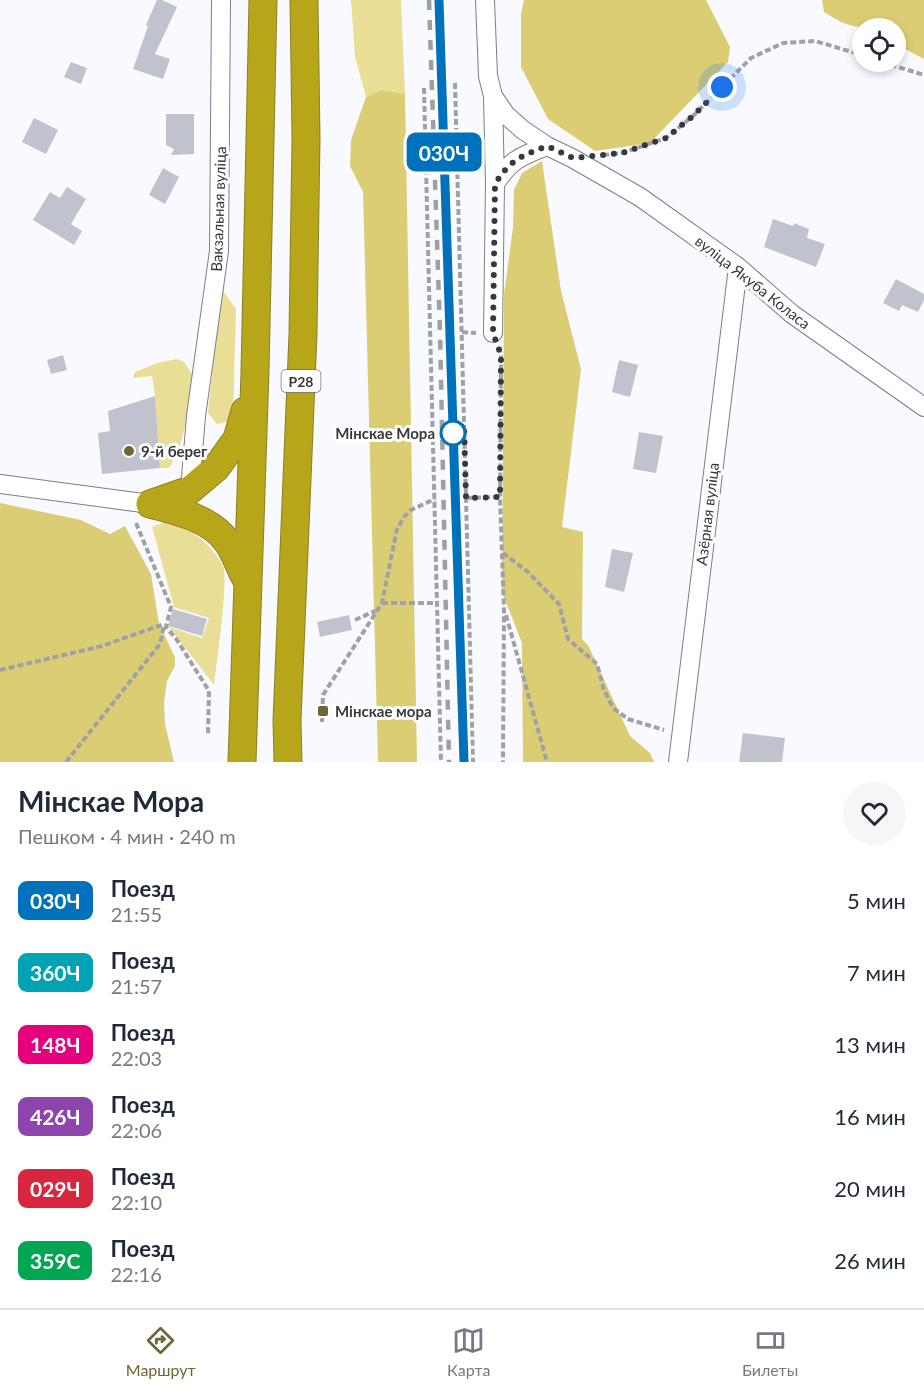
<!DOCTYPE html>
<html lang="ru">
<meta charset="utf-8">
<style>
:root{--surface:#fff;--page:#f6f6f7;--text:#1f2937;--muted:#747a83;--line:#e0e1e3;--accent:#6e6633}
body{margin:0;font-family:Lato,sans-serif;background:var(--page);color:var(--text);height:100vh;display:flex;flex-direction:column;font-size:22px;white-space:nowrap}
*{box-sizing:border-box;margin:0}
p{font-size:20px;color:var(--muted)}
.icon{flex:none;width:33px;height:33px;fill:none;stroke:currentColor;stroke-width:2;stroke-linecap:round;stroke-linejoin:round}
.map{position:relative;height:762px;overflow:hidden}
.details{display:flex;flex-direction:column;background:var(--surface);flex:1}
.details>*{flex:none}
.badge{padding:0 12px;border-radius:9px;font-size:21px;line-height:39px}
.tools{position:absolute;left:852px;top:18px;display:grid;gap:12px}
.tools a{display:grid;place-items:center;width:54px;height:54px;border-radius:50%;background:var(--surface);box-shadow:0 3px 9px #0003;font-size:30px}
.you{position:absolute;width:30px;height:30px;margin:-15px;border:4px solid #fff;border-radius:50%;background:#1a73e8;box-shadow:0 0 0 9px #1a73e833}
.map>.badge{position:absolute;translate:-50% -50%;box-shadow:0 0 0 3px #fff}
.round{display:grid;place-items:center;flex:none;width:63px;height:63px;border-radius:32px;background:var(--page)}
.head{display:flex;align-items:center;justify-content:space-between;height:102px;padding:0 18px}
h1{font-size:28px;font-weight:700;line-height:45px}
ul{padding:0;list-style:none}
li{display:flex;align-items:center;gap:18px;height:72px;padding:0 18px}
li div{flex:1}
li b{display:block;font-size:22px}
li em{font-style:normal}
li .badge{min-width:66px;font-weight:700;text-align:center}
.dock{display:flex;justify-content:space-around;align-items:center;height:84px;border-top:2px solid var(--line);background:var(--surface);font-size:16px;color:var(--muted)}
.dock a{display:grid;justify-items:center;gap:3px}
.dock .current{color:var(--accent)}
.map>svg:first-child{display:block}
</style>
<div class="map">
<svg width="924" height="762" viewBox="0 0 924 762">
<rect width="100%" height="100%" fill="#f9faff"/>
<path fill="#e8de96" d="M351 0H401L405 94 381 90 366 97 355 57Z
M221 288 236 309 233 421 217 424 208 413Z
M177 359 184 362 192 374C188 406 187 440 169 468H160L155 396 152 376 133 378 135 372 157 363Z
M167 521C190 528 212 544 223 566 229 579 216 666 214 685L169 627 202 638 209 618 174 607 152 527Z"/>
<path fill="#dacd73" d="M524 0H706L730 47 728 62 650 143 595 151 548 119 521 67V14Z
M822 0H924V59L896 44V28C864 28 852 31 824 12Z
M381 90 405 94 417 762H378L363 192 350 166 351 140 366 97Z
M542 161 561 291 581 369 562 527 583 532 582 639 588 645 630 736 650 753 654 762H523L522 643 502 592 504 295 513 227 514 190 522 173Z
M0 503 81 520 110 534 125 526 151 574 159 624 175 657V666L167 681 164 702 165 724 174 762H0Z"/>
<path fill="#c0c3ce" d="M157 0H162L177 7 155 54 170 59 163 79 133 69 148 26 146 25Z
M71 62 87 68 81 84 64 77Z
M166 114H194V154L171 155 174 149 166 145Z
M34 118 58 130 46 154 22 142Z
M163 168 179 177 165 204 149 195Z
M67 187 86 199 71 224 82 231 74 245 33 220 50 192 60 198Z
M773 219 793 226 794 223 809 229 807 238 825 244 816 267 764 247Z
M896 279 924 294V300L918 312 902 305 899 311 883 303Z
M63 355 67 370 51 374 47 360Z
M619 360 638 365 630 397 612 392Z
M155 396 160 468 102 474 98 433 110 431 108 411Z
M639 432 663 436 656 473 633 469Z
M612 549 633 553 624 592 605 587Z
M173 609 207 619 202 636 168 626Z
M349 615 352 630 320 637 317 622Z
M743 733 785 738 782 762H739Z"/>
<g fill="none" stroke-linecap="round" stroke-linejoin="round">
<defs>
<path id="minor" d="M485 0 488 76 493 96 506 115 523 130 547 146 572 158 640 197 738 267 792 314 924 407
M493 96 495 184
M493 333 495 184C510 160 521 156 547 146
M0 484 150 504
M190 490 196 416 219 251 221 0
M678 762 738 267"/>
<path id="highway" d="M150 504 190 490 216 468 237 439 245 411
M150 504C176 510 212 519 228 543 235 553 239 566 245 577
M242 762 255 372 263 0
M288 762 287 720 290 648 303 334 306 138 304 0"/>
</defs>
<use href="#minor" stroke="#7c7f88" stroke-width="20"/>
<use href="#highway" stroke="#8b8026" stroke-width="29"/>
<path stroke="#a0a1a6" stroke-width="4" stroke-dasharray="6 3" stroke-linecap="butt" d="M882 62 924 75
M455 83 473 762
M424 88 441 762
M603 155 622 153 666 138 693 116 751 58 783 43 815 41 862 55
M462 332 476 333
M498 347 501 355 500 497 504 610 503 762
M466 498 500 497
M136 523 171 607 166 627 177 640 209 691 208 736
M503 553 528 572 559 604 568 639 597 664 604 690 613 708 628 719 664 730
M382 603H438
M506 615 547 762
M355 620 375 611
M0 670 102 646 164 624
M322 722 323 695 382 603 397 529 404 517 411 510 435 499
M66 762 160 644 164 625"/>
<use href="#minor" stroke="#fff" stroke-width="18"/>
<use href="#highway" stroke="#b8a61a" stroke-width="27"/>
<path stroke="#9fa0a5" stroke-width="4.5" stroke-dasharray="10 10" stroke-linecap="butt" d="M429 0 440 331 449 762
M439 0 464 762"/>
</g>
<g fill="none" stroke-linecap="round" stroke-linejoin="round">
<defs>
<path id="line" d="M439 0 464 762"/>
</defs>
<use href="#line" stroke="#fff" stroke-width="14"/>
<use href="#line" stroke="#0072bc" stroke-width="9"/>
<path stroke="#37383d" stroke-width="6" stroke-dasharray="0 10.8" d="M453 433 464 424 466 498 500 497 501 355 493 333 495 184C510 160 521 156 547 146L573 158 622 153 666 138 693 116 722 87"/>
</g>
<circle fill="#fff" stroke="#0072bc" stroke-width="3" cx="453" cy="433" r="12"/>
<g fill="#6e6633" stroke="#fff" stroke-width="2">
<circle cx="129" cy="451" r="6"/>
<rect x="317" y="705" width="12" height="12" rx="3"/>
</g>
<g text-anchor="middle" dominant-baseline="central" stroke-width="6" stroke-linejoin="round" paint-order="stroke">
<rect fill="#fff" stroke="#737477" stroke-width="1.5" x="281.5" y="370" width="39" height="22" rx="4.5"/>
<g font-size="14" font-weight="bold" fill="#37383d">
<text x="301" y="381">Р28</text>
</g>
<g font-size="15" fill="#37383d" stroke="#fff">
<text transform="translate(218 209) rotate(-88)">Вакзальная вуліца</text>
<text transform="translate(753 282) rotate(38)">вуліца Якуба Коласа</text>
<text transform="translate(707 514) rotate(-83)">Азёрная вуліца</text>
</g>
<g font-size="15" font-weight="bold" fill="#37383d" stroke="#fff" text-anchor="end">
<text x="435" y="433">Мінскае Мора</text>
</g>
<g font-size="15" font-weight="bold" fill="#37383d" stroke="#fff" text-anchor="start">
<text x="141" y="451">9-й берег</text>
<text x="335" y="711">Мінскае мора</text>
</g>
</g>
</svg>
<div class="tools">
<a><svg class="icon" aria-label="locate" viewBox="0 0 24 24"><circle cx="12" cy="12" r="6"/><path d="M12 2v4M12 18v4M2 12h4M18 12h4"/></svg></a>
</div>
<div class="you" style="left:722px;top:87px"></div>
<b class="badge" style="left:444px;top:152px;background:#0072bc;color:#fff">030Ч</b>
</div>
<section class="details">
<div class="head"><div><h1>Мінскае Мора</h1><p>Пешком · 4 мин · 240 m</p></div><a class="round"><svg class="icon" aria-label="heart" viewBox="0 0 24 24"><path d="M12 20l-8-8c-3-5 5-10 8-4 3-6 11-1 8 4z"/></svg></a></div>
<ul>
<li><span class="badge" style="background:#0072bc;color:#fff">030Ч</span><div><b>Поезд</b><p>21:55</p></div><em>5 мин</em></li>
<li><span class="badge" style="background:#00a3b4;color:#fff">360Ч</span><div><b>Поезд</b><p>21:57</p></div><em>7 мин</em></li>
<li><span class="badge" style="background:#e6007e;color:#fff">148Ч</span><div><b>Поезд</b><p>22:03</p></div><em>13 мин</em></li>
<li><span class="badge" style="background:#8e44ad;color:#fff">426Ч</span><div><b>Поезд</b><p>22:06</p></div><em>16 мин</em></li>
<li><span class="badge" style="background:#d7263d;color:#fff">029Ч</span><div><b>Поезд</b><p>22:10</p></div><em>20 мин</em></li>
<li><span class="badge" style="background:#00a651;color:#fff">359С</span><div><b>Поезд</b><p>22:16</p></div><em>26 мин</em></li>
</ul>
</section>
<nav class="dock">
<a class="current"><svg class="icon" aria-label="directions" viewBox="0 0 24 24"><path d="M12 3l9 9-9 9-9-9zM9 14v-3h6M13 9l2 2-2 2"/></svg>Маршрут</a>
<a><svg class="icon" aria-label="map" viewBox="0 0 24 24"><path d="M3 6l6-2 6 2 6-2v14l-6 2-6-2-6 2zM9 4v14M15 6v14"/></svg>Карта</a>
<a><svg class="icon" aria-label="tickets" viewBox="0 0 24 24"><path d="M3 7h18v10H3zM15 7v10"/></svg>Билеты</a>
</nav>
